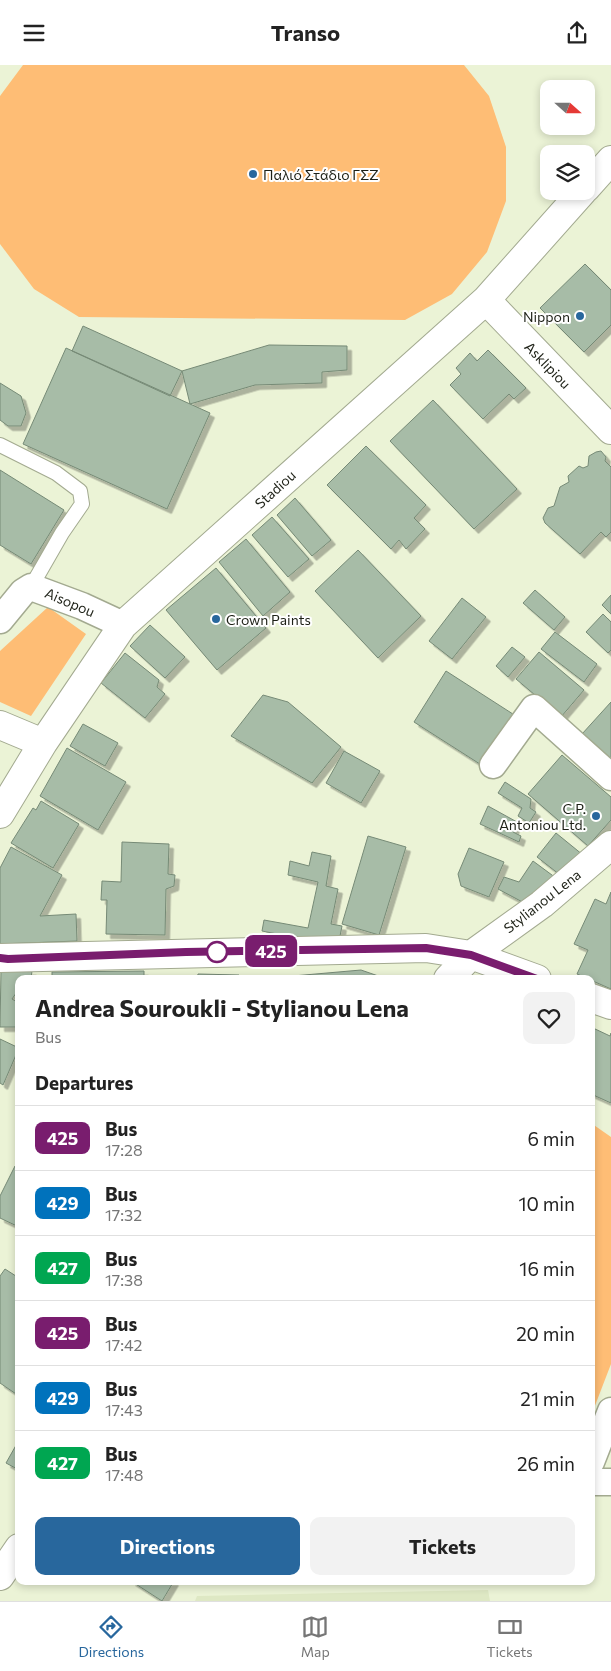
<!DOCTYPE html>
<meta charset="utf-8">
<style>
:root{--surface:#fff;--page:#f2f2f2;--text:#222;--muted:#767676;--line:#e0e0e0;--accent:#28679d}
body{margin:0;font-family:Commissioner,sans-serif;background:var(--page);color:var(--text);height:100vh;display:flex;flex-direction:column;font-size:19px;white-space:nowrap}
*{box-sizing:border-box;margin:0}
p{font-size:16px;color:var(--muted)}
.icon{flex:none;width:28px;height:28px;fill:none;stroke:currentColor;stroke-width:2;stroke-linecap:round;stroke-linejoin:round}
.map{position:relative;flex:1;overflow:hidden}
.details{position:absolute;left:15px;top:910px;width:580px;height:610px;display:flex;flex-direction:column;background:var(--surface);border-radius:10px;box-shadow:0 2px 8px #0003}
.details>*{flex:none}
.badge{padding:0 10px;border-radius:8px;font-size:18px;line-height:32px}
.needle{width:32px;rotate:111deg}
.fabs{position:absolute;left:540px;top:15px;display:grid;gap:10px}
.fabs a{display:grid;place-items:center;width:55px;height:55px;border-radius:10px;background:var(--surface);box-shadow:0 2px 8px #0003;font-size:25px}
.map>.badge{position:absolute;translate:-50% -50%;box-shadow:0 0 0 2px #fff}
h2{padding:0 20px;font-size:19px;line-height:45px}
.round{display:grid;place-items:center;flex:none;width:52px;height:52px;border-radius:10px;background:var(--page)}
.headline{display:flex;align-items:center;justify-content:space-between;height:85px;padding:0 20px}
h1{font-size:24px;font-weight:700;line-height:38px}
.cta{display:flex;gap:10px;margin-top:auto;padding:10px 20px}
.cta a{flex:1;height:58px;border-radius:10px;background:var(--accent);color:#fff;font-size:20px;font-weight:700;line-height:58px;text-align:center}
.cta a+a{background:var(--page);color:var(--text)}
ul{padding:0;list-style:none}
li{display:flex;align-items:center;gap:15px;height:65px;padding:0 20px;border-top:1px solid var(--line)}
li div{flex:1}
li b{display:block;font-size:19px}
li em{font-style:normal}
li .badge{min-width:55px;font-weight:700;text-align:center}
header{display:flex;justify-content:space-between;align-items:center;height:65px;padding:0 20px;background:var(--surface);font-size:22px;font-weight:700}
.tab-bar{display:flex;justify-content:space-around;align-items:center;height:70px;border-top:1px solid var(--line);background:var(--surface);font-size:14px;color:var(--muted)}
.tab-bar a{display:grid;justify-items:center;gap:2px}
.tab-bar .current{color:var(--accent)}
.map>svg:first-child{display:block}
</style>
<header><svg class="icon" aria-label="menu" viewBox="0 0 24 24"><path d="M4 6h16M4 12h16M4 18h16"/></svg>Transo<svg class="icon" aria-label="share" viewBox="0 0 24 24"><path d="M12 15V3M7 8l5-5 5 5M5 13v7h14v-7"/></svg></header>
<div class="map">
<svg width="611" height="1536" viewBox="0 0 611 1536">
<defs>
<filter id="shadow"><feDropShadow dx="4.5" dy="4.5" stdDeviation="0" flood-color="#0004"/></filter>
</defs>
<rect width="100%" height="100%" fill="#ebf3d6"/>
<path fill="#dee8c4" d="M488 1525 490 1536H195L197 1531Z"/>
<path fill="#febd75" d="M23 0H464L489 31 506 82V136L487 187 452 229 405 255 79 252 34 224 0 179V31Z
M48 542 86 569 31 651 0 637V586Z
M591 1058 611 1072V1299L591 1351Z"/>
<path fill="#a7bca7" stroke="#768a76" filter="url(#shadow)" d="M585 199 611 225V260L584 287 540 243Z
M83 261 182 306 170 331 72 286Z
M269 280 347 281V305L322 307V318L255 320 190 339 182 306Z
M66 283 210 348 167 444 23 379Z
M488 285 526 323 514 334 509 329 483 354 450 320 461 309 456 303 470 288 477 296Z
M0 318 21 331 26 348 21 361H8L0 355Z
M433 335 517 424 474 464 390 376Z
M366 381 426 440 414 453 425 464 406 484 399 475 391 484 327 420Z
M601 386 606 392 605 396 611 402V467L606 472 601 467 580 489 545 458 543 453 548 443 554 441 560 422 569 417 568 411 579 401 583 403 588 401 589 391 596 387Z
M0 405 64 445 31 499 0 480Z
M295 433 331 475 312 491 277 450Z
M272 452 309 494 288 512 252 470Z
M246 474 290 527 263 551 219 497Z
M358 485 421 551 378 593 315 526Z
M216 503 266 563 217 605 166 545Z
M535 525 565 552 554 565 523 538Z
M611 530V549L602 540Z
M462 533 486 552 452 594 429 576Z
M603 549 611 557V585L608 588 586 567Z
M150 560 185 592 165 613 130 581Z
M555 567 597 599 584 617 541 584Z
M512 582 525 592 508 612 496 601Z
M539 587 584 625 561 652 516 614Z
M125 588 159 615 157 622 165 629 145 653 101 618Z
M446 606 516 651 483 701 414 657Z
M263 630 288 637 341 682 312 718 231 671Z
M611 637V696L582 669Z
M83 659 118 678 105 701 70 681Z
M67 683 126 717 98 765 40 731Z
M344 686 380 706 361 738 326 718Z
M562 690 611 732V755L588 781 528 729Z
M505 717 531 734 530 743 536 747 529 758 518 751 522 743 498 728Z
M41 736 79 759 53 803 11 778 33 743 36 745Z
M488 741 517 757 513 767 521 771 519 777 480 759Z
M556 768 583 790 564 813 537 792Z
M368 771 406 782 379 870 342 859Z
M122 777 169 779 168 809 175 810 174 821 166 824 165 870 106 869 107 835H101L102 816 121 817Z
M11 782 62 810 40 851 76 849 77 876 0 879V803Z
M469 783 504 797 489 832 461 821 458 809Z
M312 787 331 791 326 821 338 824 331 859 342 861 338 881 262 866 264 855 308 863 318 817 288 810 290 796 309 801Z
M533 796 556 813 530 841 498 824 504 812 519 817Z
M611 827V924L577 909 588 885 574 879 595 834 606 839Z
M1 905 32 906 31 914H19V924L12 934 19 938V962H0Z
M361 905 387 914H293V911Z
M144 906V914H52V907Z
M198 909 239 910V914H197Z
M593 963 610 971 611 968V1038L591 1029V968Z
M0 974 19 983 3 1020 0 1018Z
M15 1101 19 1103V1162L0 1153V1131Z
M5 1204 19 1213V1331L0 1318V1211Z
M19 1375V1405L6 1398Z
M131 1516H174L162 1536Z"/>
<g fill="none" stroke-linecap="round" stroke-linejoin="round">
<defs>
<path id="lane" d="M0 380 56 408 80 426 82 439 62 468 31 522"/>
<path id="street" d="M0 555 23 527 31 522 82 541 123 560
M493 700 534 643 611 712
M591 1397 611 1346
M591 1417H611"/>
<path id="secondary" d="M586 123 611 95
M486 235 611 365
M0 660 43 678
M0 749 43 678 123 560 486 235 583 126
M0 893 426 883 471 890 537 914
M448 914 471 890 542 839 611 780
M591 933 611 940
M0 1511 19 1483"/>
</defs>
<use href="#lane" stroke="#a3aa90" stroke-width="16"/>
<use href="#street" stroke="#a3aa90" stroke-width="29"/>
<use href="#secondary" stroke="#a3aa90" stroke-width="30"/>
<use href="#lane" stroke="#fff" stroke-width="14"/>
<use href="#street" stroke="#fff" stroke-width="26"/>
<use href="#secondary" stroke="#fff" stroke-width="28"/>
</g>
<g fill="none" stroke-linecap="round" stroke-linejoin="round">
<defs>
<path id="line" d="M0 893 8 894 186 887 426 883 471 890 537 914"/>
</defs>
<use href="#line" stroke="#fff" stroke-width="11"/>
<use href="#line" stroke="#791d6e" stroke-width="8"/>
</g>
<g fill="#28679d" stroke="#fff" stroke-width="2">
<circle cx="253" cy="109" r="5"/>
<circle cx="580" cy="251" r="5"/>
<circle cx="216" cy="554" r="5"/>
<circle cx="596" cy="751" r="5"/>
</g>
<circle fill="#fff" stroke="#791d6e" stroke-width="2.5" cx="217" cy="887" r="10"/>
<g text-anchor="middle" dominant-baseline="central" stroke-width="4" stroke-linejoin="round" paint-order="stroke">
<g font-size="14" fill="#1d2016" stroke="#fff" text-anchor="start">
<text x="263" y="109">Παλιό Στάδιο ΓΣΖ</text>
<text x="570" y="251" text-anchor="end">Nippon</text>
<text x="226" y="554">Crown Paints</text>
<text x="586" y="743" text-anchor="end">C.P.<tspan x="586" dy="16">Antoniou Ltd.</tspan></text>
</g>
<g font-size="14" fill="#1d2016" stroke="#fff">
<text transform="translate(548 300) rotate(46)">Asklipiou</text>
<text transform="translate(275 424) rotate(-42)">Stadiou</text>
<text transform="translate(70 537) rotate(23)">Aisopou</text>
<text transform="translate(542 836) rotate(-38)">Stylianou Lena</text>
</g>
</g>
</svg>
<div class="fabs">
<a><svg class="needle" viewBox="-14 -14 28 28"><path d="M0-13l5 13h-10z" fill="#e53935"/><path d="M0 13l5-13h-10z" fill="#767676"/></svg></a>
<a><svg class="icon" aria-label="layers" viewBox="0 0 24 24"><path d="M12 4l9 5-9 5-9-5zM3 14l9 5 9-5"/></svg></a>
</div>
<b class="badge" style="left:271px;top:886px;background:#791d6e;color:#fff">425</b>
<section class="details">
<div class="headline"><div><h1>Andrea Souroukli - Stylianou Lena</h1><p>Bus</p></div><a class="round"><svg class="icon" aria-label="heart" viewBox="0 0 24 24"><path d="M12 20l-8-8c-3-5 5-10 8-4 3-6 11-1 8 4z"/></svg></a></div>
<h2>Departures</h2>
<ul>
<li><span class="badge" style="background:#791d6e;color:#fff">425</span><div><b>Bus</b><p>17:28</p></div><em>6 min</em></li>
<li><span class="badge" style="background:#0072bc;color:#fff">429</span><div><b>Bus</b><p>17:32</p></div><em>10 min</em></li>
<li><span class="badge" style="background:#00a651;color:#fff">427</span><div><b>Bus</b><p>17:38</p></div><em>16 min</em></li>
<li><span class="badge" style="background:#791d6e;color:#fff">425</span><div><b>Bus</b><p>17:42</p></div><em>20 min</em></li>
<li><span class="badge" style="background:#0072bc;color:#fff">429</span><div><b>Bus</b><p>17:43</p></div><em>21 min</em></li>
<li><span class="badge" style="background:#00a651;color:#fff">427</span><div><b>Bus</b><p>17:48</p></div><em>26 min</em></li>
</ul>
<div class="cta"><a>Directions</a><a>Tickets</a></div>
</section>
</div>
<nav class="tab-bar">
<a class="current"><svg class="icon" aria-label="directions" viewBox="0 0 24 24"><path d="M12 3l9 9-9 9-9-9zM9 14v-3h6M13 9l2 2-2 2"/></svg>Directions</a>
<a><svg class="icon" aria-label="map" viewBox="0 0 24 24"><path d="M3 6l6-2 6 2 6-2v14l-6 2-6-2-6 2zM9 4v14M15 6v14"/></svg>Map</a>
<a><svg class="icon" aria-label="tickets" viewBox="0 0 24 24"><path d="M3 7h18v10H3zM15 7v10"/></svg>Tickets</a>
</nav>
